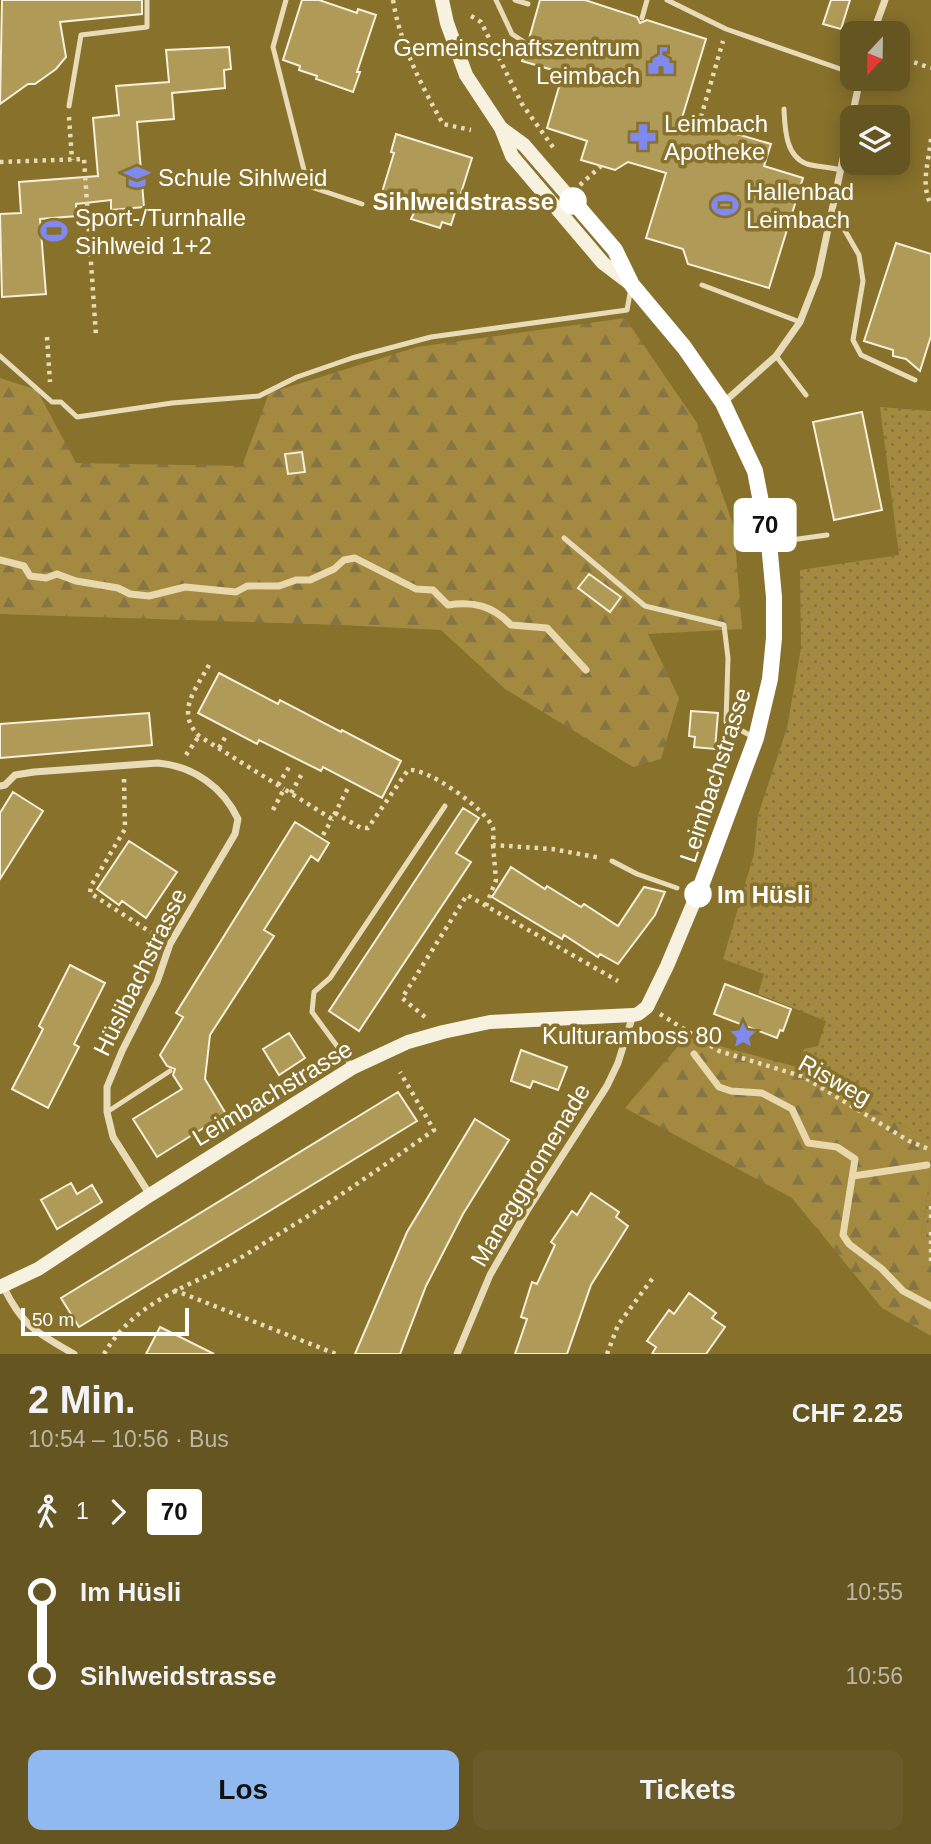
<!DOCTYPE html>
<html lang="de">
<meta charset="utf-8">
<style>
:root{--surface:#655520;--page:#6b5b29;--text:#f1f3f6;--muted:#bcb7a5;--accent:#90b9f0}
body{margin:0;font-family:Helvetica,sans-serif;background:var(--page);color:var(--text);height:100vh;display:flex;flex-direction:column;font-size:26px;white-space:nowrap}
*{box-sizing:border-box;margin:0}
p{font-size:23px;color:var(--muted)}
.icon{flex:none;width:38px;height:38px;fill:none;stroke:currentColor;stroke-width:2;stroke-linecap:round;stroke-linejoin:round}
.map{position:relative;height:1354px;overflow:hidden}
.drawer{display:flex;flex-direction:column;background:var(--surface);flex:1}
.drawer>*{flex:none}
.badge{padding:0 14px;border-radius:5px;font-size:24px;line-height:46px}
.needle{width:46px;rotate:202deg}
.tools{position:absolute;left:840px;top:21px;display:grid;gap:14px}
.tools a{display:grid;place-items:center;width:70px;height:70px;border-radius:14px;background:var(--surface);box-shadow:0 4px 18px #0003;font-size:35px}
.scale{position:absolute;left:21px;bottom:18px;width:168px;box-sizing:border-box;padding-left:7px;border:4px solid #fff;border-top:0;font-size:19px;line-height:24px;white-space:nowrap;color:#fff;-webkit-text-stroke:5px #87712b;paint-order:stroke}
.map>.badge{position:absolute;translate:-50% -50%;box-shadow:0 0 0 4px #fff}
.legs{display:flex;align-items:center;gap:10px;height:77px;padding:0 28px;font-size:23px}
.legs p{margin-inline-start:auto}
.overview{display:flex;align-items:center;justify-content:space-between;height:119px;padding:0 28px}
h1{font-size:38px;font-weight:800;line-height:52px}
.primary-button{display:flex;gap:14px;margin-top:auto;padding:14px 28px}
.primary-button a{flex:1;height:80px;border-radius:14px;background:var(--accent);color:#111;font-size:28px;font-weight:800;line-height:80px;text-align:center}
.primary-button a+a{background:var(--page);color:var(--text)}
ul{padding:0 28px;list-style:none}
li{display:flex;align-items:center;gap:24px;height:84px;font-size:26px}
li i{display:grid;place-items:center;width:10px;height:100%;margin:0 9px;background:currentColor}
li i::after{content:'';width:18px;height:18px;margin:-9px;border:5px solid;border-radius:50%;background:var(--surface)}
li p{margin-inline-start:auto}
li:first-child i{background:linear-gradient(#0000 50%,currentColor 0)}
li:last-child i{background:linear-gradient(currentColor 50%,#0000 0)}
.map>svg:first-child{display:block}
</style>
<div class="map">
<svg width="931" height="1354" viewBox="0 0 931 1354">
<defs>
<pattern id="grass-dots" width="8" height="8" patternUnits="userSpaceOnUse" patternTransform="scale(1.75)"><rect width="8" height="8" fill="#a38a40"/><path d="M2 2h.1M6 6h.1" fill="none" stroke="#857444" stroke-width="1.8" stroke-linecap="round"/></pattern>
<pattern id="forest-firs" width="22" height="20" patternUnits="userSpaceOnUse" patternTransform="scale(1.75)"><rect width="22" height="20" fill="#a38a40"/><path d="M5 1l3.5 6h-7zM16 11l3.5 6h-7z" fill="#857444"/></pattern>
</defs>
<rect width="100%" height="100%" fill="#87712b"/>
<path fill="url(#grass-dots)" d="M880 407 931 411V1141L797 1067 804 1049 818 1046 826 1021 758 994 764 974 723 959 754 854 758 815 787 728 801 648 800 570 899 555Z
M931 1170V1244L921 1239Z"/>
<path fill="url(#forest-firs)" d="M625 318 697 423 734 527 742 629 648 634 679 698 661 759 633 767 505 689 441 630 341 625 0 614V378L37 390 76 463 242 466 269 393 417 347Z
M686 1037 797 1067 931 1141V1170L921 1238 931 1244V1336L882 1308 792 1198 625 1108Z"/>
<g fill="none" stroke-linecap="round" stroke-linejoin="round">
<path stroke="#e8d8ac" stroke-width="7" d="M0 560 24 566 30 576 46 578 57 574 76 581 118 588 130 594 149 596 185 587 236 592 247 586H279L296 580H310L334 569 344 560 355 558 416 589 433 590 448 605C474 601 493 606 511 625L547 628 586 670
M694 1054 719 1087 731 1091 762 1093 792 1109 808 1143 837 1147 855 1159 843 1235 849 1244 882 1269 903 1291 931 1306
M853 1176 927 1165"/>
</g>
<path fill="#b09a57" stroke="#f6efda" stroke-width="2" d="M2 0H142V14L60 22 66 57 56 69 35 84H28L0 104Z
M302 0H319L357 13 358 9 376 15 357 72H360L353 92 316 79 317 76 299 70 300 66 283 60Z
M540 0H585L637 17 640 23 647 20 706 39 682 118 771 144 764 166 803 178 769 288 688 264 683 249 646 238 666 173 628 162 615 170 581 160 587 141 547 128 563 73 522 61 526 49 532 45 529 39Z
M831 0H850L841 29 823 24Z
M229 47 231 69 224 70 225 88 172 93 174 119 137 122 144 207 111 210V200L76 204 77 216 40 219 46 294 2 297 0 214 21 213 19 182 98 176 93 118 119 115 116 86 169 82 166 50Z
M396 134 472 158 451 225 442 222 440 228 411 219 414 213 379 202 394 153 391 152Z
M896 243 931 254V336L920 371 906 359 893 356V350L864 341Z
M862 412 882 510 834 520 813 422Z
M302 452 305 472 288 474 285 454Z
M589 574 621 597 610 612 578 588Z
M219 673 278 704 280 700 341 732 342 730 401 761 382 798 323 767 321 771 259 740 257 744 198 713Z
M691 711 718 713 715 749 694 747 695 737 689 736Z
M149 713 152 745 0 758V724Z
M13 792 43 811 0 879V813Z
M463 808 479 818 456 853 471 862 359 1031 329 1011Z
M295 822 329 843 318 861 311 856 264 930 274 936 210 1035 205 1079 226 1114 157 1157 133 1119 182 1089 173 1075 175 1069 167 1066 160 1055 183 1017 176 1013Z
M129 841 177 872 146 918 122 901 119 905 97 889Z
M511 867 545 889 547 886 581 907 584 904 618 926 644 887 665 892 655 915 618 964 600 954 598 957 564 935 562 939 492 897Z
M70 965 105 983 74 1044 79 1047 48 1108 12 1089 43 1029 39 1026Z
M725 984 791 1009 783 1031 780 1030 777 1038 714 1014Z
M289 1033 305 1058 279 1075 263 1049Z
M521 1050 567 1067 558 1090 533 1081 530 1088 511 1081Z
M398 1092 417 1121 79 1327 61 1298Z
M475 1119 509 1140 463 1214 426 1286 400 1354H355L407 1232Z
M71 1183 77 1194 92 1185 102 1202 57 1229 41 1200Z
M591 1193 619 1212 616 1217 628 1226 591 1285 567 1354H515L527 1319 521 1317 532 1282 537 1284 555 1245 551 1242 572 1211 577 1215Z
M689 1293 716 1313 712 1318 725 1327 706 1354H652L656 1347 647 1341 669 1310 674 1314Z
M160 1327 214 1354H146Z"/>
<g fill="none" stroke-linecap="round" stroke-linejoin="round">
<path stroke="#e8dbb7" stroke-width="4.5" stroke-dasharray="3.5 5" stroke-linecap="butt" d="M393 0C400 44 421 85 443 124L471 130
M471 16 481 22 522 104 555 150
M898 57 931 68
M69 117 72 160
M701 117 723 41
M931 139C929 162 920 183 931 205
M0 162 84 159 96 336
M580 185 601 166
M47 337 50 382
M209 665C196 689 175 712 199 736L284 789
M219 748 227 734
M186 755 199 736
M124 779 125 829 91 886 90 893 158 937
M278 785 291 764
M291 793 303 772
M273 810 284 789 332 819 349 786
M335 813 361 828H368L408 770C427 767 487 810 493 828 494 833 493 840 493 845L552 849 601 858
M323 835 332 819
M486 906 496 880 493 845
M660 1014 719 1051 804 1077 909 1141 931 1150
M425 1017 402 998 467 895 618 981
M931 1206V1220
M931 1232V1262
M174 1290 336 1354
M104 1354C134 1303 179 1291 228 1265 248 1254 267 1241 287 1229 338 1198 386 1164 434 1130L400 1072
M607 1354 618 1325 655 1275"/>
<path stroke="#e8dbb7" stroke-width="5" d="M286 0 273 47 308 186 362 204
M496 0 512 34 527 44
M515 0 528 4
M667 0 726 29 852 73
M642 18 647 0
M69 106 81 35 147 27V0
M784 109C785 128 785 156 807 164 817 167 830 167 841 170
M832 208 859 255 863 281 853 340 861 355 915 380
M702 285 800 322
M0 356 52 402H61L77 417 172 403 259 396 297 377 352 358 431 337 627 310 631 288
M776 356 806 395
M564 538 645 606 724 625 728 658 726 722 753 737
M769 543 827 535
M612 861 637 874 677 888
M351 1065 312 1012 314 992 330 978 445 806
M107 1112 170 1071"/>
<path stroke="#e8dbb7" stroke-width="7" d="M873 33 885 0
M723 403 776 356 800 322 818 276 860 79
M0 786 5 785 15 775 34 772 158 763C193 766 223 787 238 819L235 834 170 944 157 982 122 1051 107 1087V1112L113 1137 150 1195
M3 1286C23 1327 36 1332 74 1354
M457 1354 490 1275 528 1209 607 1086 618 1063 633 1015"/>
<path stroke="#f7f2e0" stroke-width="14" d="M501 128 524 145 615 250 631 283
M0 1287 38 1269 150 1195 352 1068 408 1042 443 1032 490 1022 633 1015 638 1014 647 1007 667 966 704 878 756 738 770 679 774 638V597L769 543 755 471 723 403 684 347 632 285 603 263 512 156 501 128 466 75 447 23 442 0"/>
</g>
<g fill="none" stroke-linecap="round" stroke-linejoin="round">
<defs>
<path id="line-1" d="M573 201 615 250 632 285 684 347 723 403 755 471 769 543 774 597V638L770 679 756 738 698 894"/>
</defs>
<use href="#line-1" stroke="#fff" stroke-width="16"/>
<use href="#line-1" stroke="#fff" stroke-width="10"/>
</g>
<defs>
<symbol id="civic-bare" viewBox="-9 -9 18 18"><path d="M-.6-6.5H3V-4.5H.6V-3L4-1V1h2V6H-6V1h2V-1L-.6-3ZM-1.2 2.5V6h2.4V2.5Z" fill="#7f89ee" stroke="#87712b" stroke-width="2.5" paint-order="stroke"/></symbol>
<symbol id="pharmacy-bare" viewBox="-9 -9 18 18"><path d="M-2-6h4v4h4v4h-4v4h-4v-4h-4v-4h4Z" fill="#7f89ee" stroke="#87712b" stroke-width="2.5" paint-order="stroke"/></symbol>
<symbol id="school-bare" viewBox="-9 -9 18 18"><path d="M0-5L7-2L0 1L-7-2ZM-4 1L0 2.5L4 1V4Q0 6-4 4Z" fill="#7f89ee" stroke="#87712b" stroke-width="2.5" paint-order="stroke"/></symbol>
<symbol id="stadium-bare" viewBox="-9 -9 18 18"><path d="M0-5a6.5 5 0 1 0 0 10a6.5 5 0 1 0 0-10ZM-3.5-1.8h7v3.6h-7Z" fill="#7f89ee" stroke="#87712b" stroke-width="2.5" paint-order="stroke"/></symbol>
<symbol id="sight-bare" viewBox="-9 -9 18 18"><path d="M0-6L1.8-2.2L6-1.7L2.9 1.2L3.7 5.4L0 3.3L-3.7 5.4L-2.9 1.2L-6-1.7L-1.8-2.2Z" fill="#7f89ee" stroke="#87712b" stroke-width="2.5" paint-order="stroke"/></symbol>
</defs>
<g fill-rule="evenodd">
<use href="#civic-bare" x="642" y="42" width="38" height="38"/>
<use href="#pharmacy-bare" x="624" y="118" width="38" height="38"/>
<use href="#school-bare" x="118" y="158" width="38" height="38"/>
<use href="#stadium-bare" x="706" y="186" width="38" height="38"/>
<use href="#stadium-bare" x="35" y="212" width="38" height="38"/>
<use href="#sight-bare" x="724" y="1016" width="38" height="38"/>
</g>
<g fill="#fff" stroke="#fff" stroke-width="3.5">
<circle cx="573" cy="201" r="12"/>
<circle cx="698" cy="894" r="12"/>
</g>
<g text-anchor="middle" dominant-baseline="central" stroke-width="7" stroke-linejoin="round" paint-order="stroke">
<g font-size="24" fill="#fff" stroke="#87712b" text-anchor="start">
<text x="640" y="47" text-anchor="end">Gemeinschaftszentrum<tspan x="640" dy="28">Leimbach</tspan></text>
<text x="664" y="123">Leimbach<tspan x="664" dy="28">Apotheke</tspan></text>
<text x="158" y="177">Schule Sihlweid</text>
<text x="746" y="191">Hallenbad<tspan x="746" dy="28">Leimbach</tspan></text>
<text x="75" y="217">Sport-/Turnhalle<tspan x="75" dy="28">Sihlweid 1+2</tspan></text>
<text x="722" y="1035" text-anchor="end">Kulturamboss 80</text>
</g>
<g font-size="24" font-weight="bold" fill="#fff" stroke="#87712b" text-anchor="end">
<text x="554" y="201">Sihlweidstrasse</text>
<text x="717" y="894" text-anchor="start">Im Hüsli</text>
</g>
<g font-size="24" fill="#fff" stroke="#87712b">
<text transform="translate(715 775) rotate(-72)">Leimbachstrasse</text>
<text transform="translate(140 972) rotate(-64)">Hüslibachstrasse</text>
<text transform="translate(835 1080) rotate(29)">Risweg</text>
<text transform="translate(272 1093) rotate(-31)">Leimbachstrasse</text>
<text transform="translate(530 1175) rotate(-59)">Maneggpromenade</text>
</g>
</g>
</svg>
<div class="tools">
<a><svg class="needle" viewBox="-14 -14 28 28"><path d="M0-13l5 13h-10z" fill="#e53935"/><path d="M0 13l5-13h-10z" fill="#bcb7a5"/></svg></a>
<a><svg class="icon" aria-label="layers" viewBox="0 0 24 24"><path d="M12 4l9 5-9 5-9-5zM3 14l9 5 9-5"/></svg></a>
</div>
<div class="scale">50 m</div>
<b class="badge" style="left:765px;top:525px;background:#fff;color:#111">70</b>
</div>
<section class="drawer">
<div class="overview"><div><h1>2 Min.</h1><p>10:54 – 10:56 · Bus</p></div><b>CHF 2.25</b></div>
<div class="legs"><svg class="icon" aria-label="walk" viewBox="0 0 24 24"><circle cx="13" cy="4" r="2"/><path d="M13 8l-2 6 4 7M11 14l-3 7M7 12l3-4h3l4 4"/></svg>1<svg class="icon" aria-label="forward" viewBox="0 0 24 24"><path d="M9 5l7 7-7 7"/></svg><b class="badge" style="background:#fff;color:#111">70</b></div>
<ul>
<li><i style="color:#fff"></i><b>Im Hüsli</b><p>10:55</p></li>
<li><i style="color:#fff"></i><b>Sihlweidstrasse</b><p>10:56</p></li>
</ul>
<div class="primary-button"><a>Los</a><a>Tickets</a></div>
</section>
